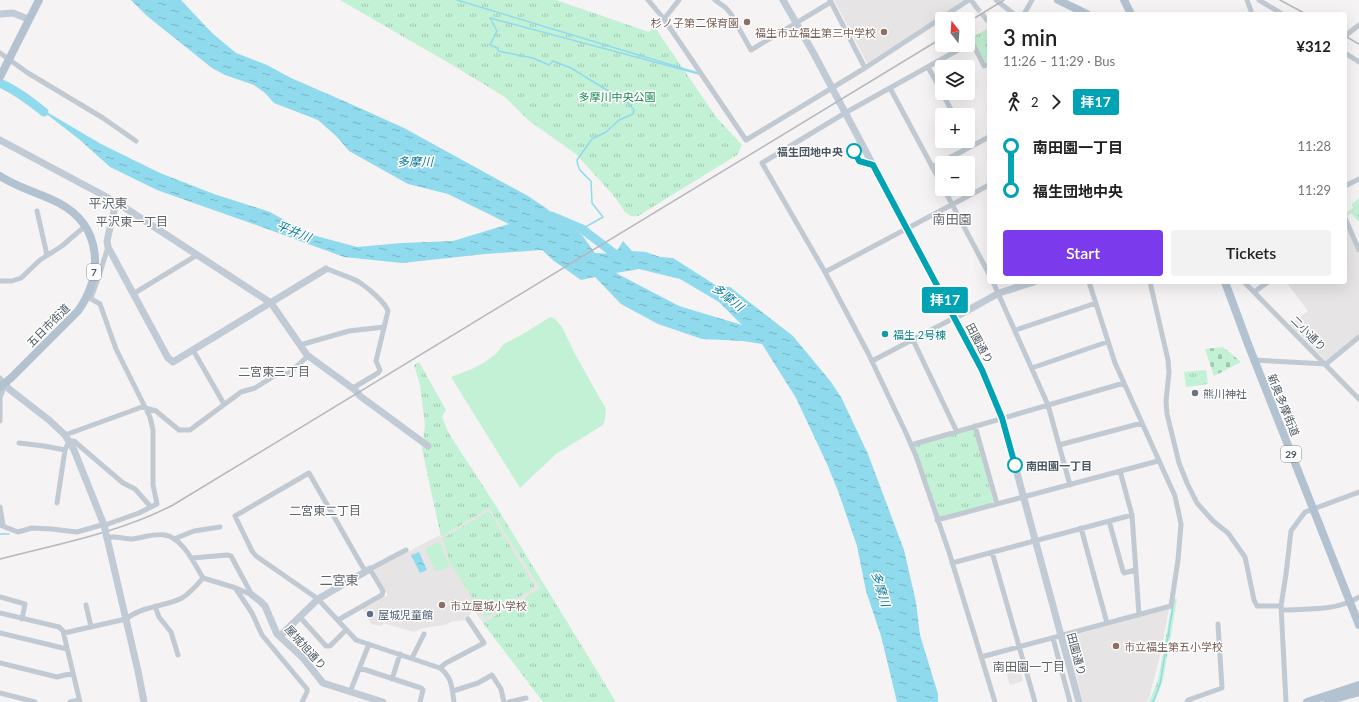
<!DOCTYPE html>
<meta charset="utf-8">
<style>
:root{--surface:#fff;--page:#f2f2f2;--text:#222;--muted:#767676;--accent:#7c3aed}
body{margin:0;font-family:Lato,"Noto Sans JP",sans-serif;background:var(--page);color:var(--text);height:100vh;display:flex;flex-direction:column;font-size:15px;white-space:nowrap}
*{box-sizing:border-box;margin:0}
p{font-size:13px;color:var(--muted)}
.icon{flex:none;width:22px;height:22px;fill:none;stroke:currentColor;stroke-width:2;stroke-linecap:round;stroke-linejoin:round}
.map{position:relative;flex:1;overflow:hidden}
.panel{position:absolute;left:987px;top:12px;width:360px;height:272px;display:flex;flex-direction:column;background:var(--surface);border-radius:4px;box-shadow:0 4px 16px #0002}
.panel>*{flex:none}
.badge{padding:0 8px;border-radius:3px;font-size:14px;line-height:26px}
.needle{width:26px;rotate:343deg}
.fabs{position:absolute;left:935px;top:12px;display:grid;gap:8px}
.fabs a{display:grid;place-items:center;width:40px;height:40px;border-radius:4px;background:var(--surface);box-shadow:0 4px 16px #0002;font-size:20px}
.map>.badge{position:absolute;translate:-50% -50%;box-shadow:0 0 0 2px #fff}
.legs{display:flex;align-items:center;gap:6px;height:44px;padding:0 16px;font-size:13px}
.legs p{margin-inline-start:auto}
.headline{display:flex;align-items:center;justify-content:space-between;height:68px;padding:0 16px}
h1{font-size:22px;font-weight:600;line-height:30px}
.button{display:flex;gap:8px;margin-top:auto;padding:8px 16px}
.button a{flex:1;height:46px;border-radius:4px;background:var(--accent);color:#fff;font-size:16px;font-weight:600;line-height:46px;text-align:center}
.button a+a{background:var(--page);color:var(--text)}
ul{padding:0 16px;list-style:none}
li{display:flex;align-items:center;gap:14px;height:44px;font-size:15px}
li i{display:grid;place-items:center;width:6px;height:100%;margin:0 5px;background:currentColor}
li i::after{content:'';width:10px;height:10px;margin:-5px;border:3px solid;border-radius:50%;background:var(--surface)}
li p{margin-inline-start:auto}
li:first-child i{background:linear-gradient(#0000 50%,currentColor 0)}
li:last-child i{background:linear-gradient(currentColor 50%,#0000 0)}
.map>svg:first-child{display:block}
</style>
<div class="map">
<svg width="1359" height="702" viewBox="0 0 1359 702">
<defs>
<pattern id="cemetery-stones" width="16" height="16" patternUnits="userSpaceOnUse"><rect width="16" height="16" fill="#c3f1d5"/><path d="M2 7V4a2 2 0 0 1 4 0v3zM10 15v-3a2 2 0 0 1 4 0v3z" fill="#a0c6b0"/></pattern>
<pattern id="park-tufts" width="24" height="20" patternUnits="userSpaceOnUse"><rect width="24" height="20" fill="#c3f1d5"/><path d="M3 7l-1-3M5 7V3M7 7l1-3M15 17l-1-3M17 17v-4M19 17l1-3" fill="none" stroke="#a0c6b0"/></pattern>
<pattern id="water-ripples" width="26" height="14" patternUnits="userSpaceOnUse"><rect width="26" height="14" fill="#90daee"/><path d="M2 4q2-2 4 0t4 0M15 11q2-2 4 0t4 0" fill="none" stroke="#78b4c4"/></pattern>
</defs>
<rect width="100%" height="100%" fill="#f5f3f3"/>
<path fill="#e6e4e5" d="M834 0H965L869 63H867Z
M1348 230 1359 255V334L1326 361 1290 325 1308 311 1286 282H1345V232Z
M489 508 540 588 483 623 474 610 465 620 451 622 445 625 423 628 414 632 383 623 382 626 371 624 363 609 388 595 375 572V569L438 536 441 537Z
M1169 609 1160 656 1148 702H1083L1067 637Z
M1017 661 1023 681 1010 685 1004 665Z"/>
<path fill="#c3f1d5" d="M550 317 555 319 562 327 575 354 606 409 605 419 603 425 556 454 520 488 451 377 472 369 485 362 496 354 504 344 523 334Z
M439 542 450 566 436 572 425 549Z"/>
<path fill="url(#cemetery-stones)" d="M1223 347 1241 362 1214 376 1205 349Z"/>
<path fill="url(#park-tufts)" d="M340 0H556L649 32 654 26 716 117 742 145 737 155 638 216H631L625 212 614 196 576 154 528 120 505 97 454 66Z
M987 29 989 32V61L982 63 969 39Z
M1359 198V222L1351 213 1346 217 1345 214 1353 208 1352 204Z
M419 362 446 410 442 417 448 432 496 506 616 702H543L483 623 540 588 489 508 441 537 422 449 425 425 420 385 414 365Z
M1206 370 1208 384 1186 387 1184 372Z
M974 428 994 504 938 519 913 447Z
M489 511 535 587 485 618 449 561 443 538Z
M1173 598 1177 599 1163 680 1155 702H1149L1158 680Z"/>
<path fill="url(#water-ripples)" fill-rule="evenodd" d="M131 0H181L212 33 236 53 267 65 291 78 353 105 404 128 528 196 546 208 556 217 568 223 582 235 595 253 615 254 623 241 632 251 646 252 660 257 673 258 717 286 730 287 793 336 831 382 841 397 868 454 904 550 916 602 920 635 938 694V702H897L881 636 866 591 857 546 838 491 827 464 796 398 762 344 743 341 702 339 658 324 621 304 595 277 581 280 554 261 542 250 485 254 402 263 344 257 270 230 157 190 110 167 80 140 35 105 101 144 160 173 214 194 270 212 309 234 357 247 402 243 453 241 509 224 448 194 408 184 349 151 336 136 318 120 274 103 265 93 254 85 225 75 212 68 147 16ZM639 269 680 279 719 302 742 325 679 306 616 273Z
M419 552 427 570 420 573 411 555Z"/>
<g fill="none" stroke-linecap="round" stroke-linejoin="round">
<path stroke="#90daee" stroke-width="1.5" d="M457 0 698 73
M582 229 603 217 592 203 591 181C584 174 577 170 577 160L592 139 606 132 619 120 633 114 634 110 628 103 571 68 553 61 549 65 533 58 498 51V48L490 45 497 31 490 18 699 74
M0 534H9
M1153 702 1160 684 1173 606"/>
<path stroke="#90daee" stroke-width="9" d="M0 83C16 90 30 101 44 112
M551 216 582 229 615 254 627 257"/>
<path stroke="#caccce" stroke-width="5" stroke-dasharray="5 2.5" stroke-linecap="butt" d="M977 8 986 19"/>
<path stroke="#c1cad2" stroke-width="5" d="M648 0 664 19 746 140 865 68 969 0
M715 0 726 8 731 14 751 50 831 2
M830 0 865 68
M971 0 977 8
M996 0 1014 14
M1247 0 1252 14
M1259 0 1282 14
M1024 14 1032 0
M664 19 679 0
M986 19 989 22
M1345 36 1359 25
M968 44 970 43 974 46 984 66 989 64
M967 45 845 113 762 163 825 272 868 353 906 433 916 456 949 552 995 702
M0 53 28 73 103 118 136 141
M1345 53 1359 62
M928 67 942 92
M890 88 942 185
M942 93 954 115
M932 167 989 137
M1345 186 1359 179
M944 189 989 274
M37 211 47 255
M1345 218 1359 250
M326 269 330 270C339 274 350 277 359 282 368 288 385 302 388 311L376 361 380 370 378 373 353 388
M825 272 989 185
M0 281H12L21 278 40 260 62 246 84 227
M993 282 1048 405 1070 485
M1150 282 1168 360 1169 372 1166 401 1167 414 1179 463 1187 483 1197 503 1213 521 1228 533 1245 557 1254 600 1257 606H1281
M1244 282 1359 399
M1254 292 1268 282
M133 294 197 255
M91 298 99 276 108 247
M1016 330 1096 303
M913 340 957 432
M300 345 349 331 384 327
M193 350 224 404
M1254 360 1326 364 1359 337
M872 361 954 318
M1032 368 1107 342
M0 378 5 384 0 398V421
M975 426 997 504
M65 435 142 407 156 411 179 430H190L241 392 255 388 279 373 288 374 308 356
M19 443 44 446 65 450
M911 445 1124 383
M1059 445 1142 423
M1120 471 1132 515 1139 615
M57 503 65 450 69 441H74L123 483 135 489 151 507
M0 507 3 525
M937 520 1158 461
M1109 521 1123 571 1124 573 1135 570
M0 525 18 532 32 528 51 529 77 532 98 526 108 524 139 513 157 504 153 485V430L150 417 116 349 100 304 86 296
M1081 528 1107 623
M107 538C114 535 124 539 132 539 142 538 155 533 165 535 183 538 195 565 203 578L236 588 252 595
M174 539 194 531 220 527
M992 552 1035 702
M192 558 227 555 231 556 252 595
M952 563 1132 515
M365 571 309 473 235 516 252 551 256 556 318 599 356 640 440 668C452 677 452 688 454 702
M236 589 252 613 262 635 307 689V692L302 702
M0 597 25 604 22 619
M86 605 91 627
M155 606 159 617 171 632 178 655
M1281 610C1307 609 1337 611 1359 597
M0 613 59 627 63 631 80 702
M299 616 326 646H330L346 630
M338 620 382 595 383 591 370 569 406 550
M0 633 67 649
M64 633 126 619C142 606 164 607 182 598 190 593 196 586 203 578
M1053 638 1070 702
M981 657 1171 606 1178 560 1181 524 1175 496 1170 485 1115 363 1089 282
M412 658 424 634
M0 663 57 677 73 673
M360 668 421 688 423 690 420 702
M440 668 446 663 484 643 468 619
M392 679 400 654
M453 691 478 683 492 675 501 689 504 702
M350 692 369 644
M0 693 35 702
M70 702 79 700
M509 702 526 698
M1187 702 1188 700 1222 688 1218 624
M1286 702 1281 606 1286 574 1291 531 1305 512 1359 492"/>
<path stroke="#c1cbd6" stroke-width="7" d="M783 0 814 54 982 370C995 399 1005 427 1013 458L1079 702
M0 14 13 13 28 19
M0 140 116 202 271 303 307 355 355 390 360 396 428 446
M116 202 107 241 108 247 168 358 173 362 326 269
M954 318 999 293 1034 282
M5 384 9 389 49 420 65 435 74 450 104 525
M107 538 138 671 144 702
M252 595 260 601 265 606 277 634 303 658 323 683 383 702
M280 636 318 599 370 569"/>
<path stroke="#b3c2d1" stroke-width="8" d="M1058 0 1087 14
M1124 0 1131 14
M0 77 39 0
M0 176C18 188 40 193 59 203 102 226 104 274 78 311L11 378 0 387
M1225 282 1248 344 1359 625
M1327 701 1359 692
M1307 702 1359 685"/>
<path stroke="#b5b8bd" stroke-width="1.5" d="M1280 0 1306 14
M968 22 1004 0
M1345 36 1359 44
M0 559C58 544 119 533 173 505L942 38"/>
<path stroke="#c1cbd6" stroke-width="7" d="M104 525 107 538"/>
</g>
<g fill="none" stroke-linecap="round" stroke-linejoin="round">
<defs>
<path id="line-1" d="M854 151 859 161 873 165 982 370 1002 418 1015 465"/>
</defs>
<use href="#line-1" stroke="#fff" stroke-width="9"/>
<use href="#line-1" stroke="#00a3b4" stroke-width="6"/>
</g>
<g fill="#8d6e63" stroke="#fff" stroke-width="1.5">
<circle cx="747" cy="22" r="4"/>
<circle cx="884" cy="32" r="4"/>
<circle cx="442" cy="605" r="4"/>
<circle cx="1116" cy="646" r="4"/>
</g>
<g fill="#fff" stroke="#00a3b4" stroke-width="2">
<circle cx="854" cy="151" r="7"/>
<circle cx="1015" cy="465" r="7"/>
</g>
<circle fill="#0f9aa8" stroke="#fff" stroke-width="1.5" cx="885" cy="334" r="4"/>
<circle fill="#6b7280" stroke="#fff" stroke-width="1.5" cx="1195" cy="393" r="4"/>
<circle fill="#5c6f8a" stroke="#fff" stroke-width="1.5" cx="370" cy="614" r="4"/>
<g text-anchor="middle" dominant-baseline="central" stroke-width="3" stroke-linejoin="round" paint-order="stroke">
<g fill="#fff" stroke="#808990" stroke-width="1">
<rect x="87" y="264" width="14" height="16" rx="3"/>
<rect x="1281" y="446" width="20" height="16" rx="3"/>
</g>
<g font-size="10" font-weight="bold" fill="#4a5661">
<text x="94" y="272">7</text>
<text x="1291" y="454">29</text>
</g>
<g font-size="11" fill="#785e54" stroke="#fff" text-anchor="end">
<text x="739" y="22">杉ノ子第二保育園</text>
<text x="876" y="32">福生市立福生第三中学校</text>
<text x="450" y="605" text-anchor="start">市立屋城小学校</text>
<text x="1124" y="646" text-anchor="start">市立福生第五小学校</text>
</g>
<g font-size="11" fill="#17864f" stroke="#fff">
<text x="617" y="96">多摩川中央公園</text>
</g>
<g font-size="11" font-weight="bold" fill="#4a5661" stroke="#fff" text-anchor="end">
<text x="843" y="151">福生団地中央</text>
<text x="1026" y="465" text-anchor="start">南田園一丁目</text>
</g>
<g font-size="11" fill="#4a5661" stroke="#fff">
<text transform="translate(48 325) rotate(-45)">五日市街道</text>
<text transform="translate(1309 333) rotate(45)">二小通り</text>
<text transform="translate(980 343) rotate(62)">田園通り</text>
<text transform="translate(1284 405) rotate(68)">新奥多摩街道</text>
<text transform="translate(306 647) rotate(48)">屋城旭通り</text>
<text transform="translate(1077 654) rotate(75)">田園通り</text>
</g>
<g font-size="11" fill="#0d838f" stroke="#fff" text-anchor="start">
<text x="893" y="334">福生 2号棟</text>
</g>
<g font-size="11" fill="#5b616d" stroke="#fff" text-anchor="start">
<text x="1203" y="393">熊川神社</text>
</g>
<g font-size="11" fill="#4e5e75" stroke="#fff" text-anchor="start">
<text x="378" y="614">屋城児童館</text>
</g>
<g font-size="12" font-style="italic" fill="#0c7c9b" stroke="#fff">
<text x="415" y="161">多摩川</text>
<text transform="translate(294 231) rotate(22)">平井川</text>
<text transform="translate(728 297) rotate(38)">多摩川</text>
<text transform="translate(881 589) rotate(73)">多摩川</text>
</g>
<g font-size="12" fill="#5f6368" stroke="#fff">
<text x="132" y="221">平沢東一丁目</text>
<text x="274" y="371">二宮東三丁目</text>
<text x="325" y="510">二宮東二丁目</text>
<text x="1029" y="666">南田園一丁目</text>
</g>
<g font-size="13" fill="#5f6368" stroke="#fff">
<text x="108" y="203">平沢東</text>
<text x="952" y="219">南田園</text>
<text x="339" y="580">二宮東</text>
</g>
</g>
</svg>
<div class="fabs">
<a><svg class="needle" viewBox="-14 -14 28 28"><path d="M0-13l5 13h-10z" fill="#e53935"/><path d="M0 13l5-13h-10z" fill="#767676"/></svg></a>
<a><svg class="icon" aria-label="layers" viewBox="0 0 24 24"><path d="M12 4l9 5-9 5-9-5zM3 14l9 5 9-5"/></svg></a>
<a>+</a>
<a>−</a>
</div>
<b class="badge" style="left:945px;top:300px;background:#00a3b4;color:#fff">拝17</b>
<section class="panel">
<div class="headline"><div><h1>3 min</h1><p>11:26 – 11:29 · Bus</p></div><b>¥312</b></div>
<div class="legs"><svg class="icon" aria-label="walk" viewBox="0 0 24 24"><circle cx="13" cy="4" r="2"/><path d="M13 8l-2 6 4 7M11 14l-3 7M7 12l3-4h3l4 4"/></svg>2<svg class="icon" aria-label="forward" viewBox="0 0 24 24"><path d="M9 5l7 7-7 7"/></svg><b class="badge" style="background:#00a3b4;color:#fff">拝17</b></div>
<ul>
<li><i style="color:#00a3b4"></i><b>南田園一丁目</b><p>11:28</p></li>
<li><i style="color:#00a3b4"></i><b>福生団地中央</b><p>11:29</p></li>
</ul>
<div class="button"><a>Start</a><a>Tickets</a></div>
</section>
</div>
